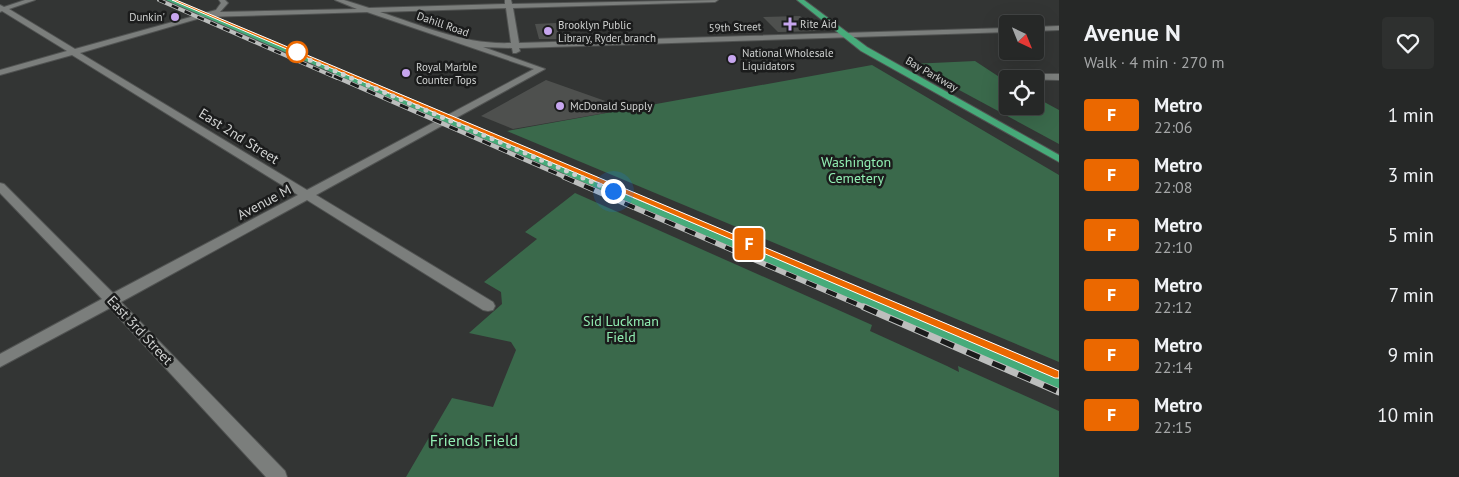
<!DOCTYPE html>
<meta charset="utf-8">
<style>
:root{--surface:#262827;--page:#2e302f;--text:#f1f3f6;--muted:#a4a6a7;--line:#424444}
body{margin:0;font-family:"PT Sans",sans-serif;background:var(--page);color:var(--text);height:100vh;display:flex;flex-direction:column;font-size:19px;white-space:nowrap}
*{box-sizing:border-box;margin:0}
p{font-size:16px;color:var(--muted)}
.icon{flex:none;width:28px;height:28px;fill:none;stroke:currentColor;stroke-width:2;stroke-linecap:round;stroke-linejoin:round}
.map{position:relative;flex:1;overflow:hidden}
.sheet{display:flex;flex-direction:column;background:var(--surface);width:400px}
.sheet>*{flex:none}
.badge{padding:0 10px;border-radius:4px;font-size:18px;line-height:32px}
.needle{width:32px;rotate:137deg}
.controls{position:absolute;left:999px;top:15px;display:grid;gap:10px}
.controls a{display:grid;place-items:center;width:45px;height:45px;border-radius:5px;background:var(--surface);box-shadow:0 5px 20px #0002,0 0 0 1px var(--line);font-size:25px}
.you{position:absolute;width:25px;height:25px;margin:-12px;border:4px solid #fff;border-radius:50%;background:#1a73e8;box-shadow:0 0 0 8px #1a73e833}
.map>.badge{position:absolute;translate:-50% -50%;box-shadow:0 0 0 2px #fff}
.round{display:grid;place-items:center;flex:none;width:52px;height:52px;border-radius:5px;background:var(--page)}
.headline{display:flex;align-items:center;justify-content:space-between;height:85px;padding:0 25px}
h1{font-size:24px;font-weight:700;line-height:38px}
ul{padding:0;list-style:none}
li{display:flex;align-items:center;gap:15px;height:60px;padding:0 25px}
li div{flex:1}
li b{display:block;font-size:19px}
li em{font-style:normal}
li .badge{min-width:55px;font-weight:700;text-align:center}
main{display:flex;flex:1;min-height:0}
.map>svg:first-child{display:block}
</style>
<main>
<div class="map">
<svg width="1059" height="477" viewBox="0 0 1059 477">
<rect width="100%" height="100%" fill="#333534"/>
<path fill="#3a694b" d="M975 61 1007 82 1008 106H1035V97L1059 110V144L911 64Z
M872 65 1059 175V362L507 131Z
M575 193 872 325 870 331 947 366 959 372 958 366 1059 411V477H406L452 398 493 407 516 350 511 342 469 333 502 304 501 292 484 282 537 239 525 232Z"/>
<path fill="#4e504e" d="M800 16 818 31 778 32 763 17Z
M556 23 561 39H539L535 24Z
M546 80 628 109 513 129 481 116Z"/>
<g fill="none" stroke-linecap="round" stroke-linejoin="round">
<defs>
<path id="minor" d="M25 0H35L9 9 75 49 216 10 221 3 219 0H225L228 3 220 12 357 9 335 0H344L369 8 505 4V0H511L512 4 718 0 715 2 513 8 519 43 1008 28V32L519 48 520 51 516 53H513L512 48 483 47 545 69 316 195 493 302 495 306 493 310 488 311 483 310 307 200 121 302 285 471 287 477H266L110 308 0 367V354L102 299 0 193V183L4 184 113 293 298 195 72 55 0 75V70L67 51 2 11 0 12V5L4 7ZM506 8 511 43C465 45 423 26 380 12ZM367 12 534 69 307 190 80 53 204 17Z
M1059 26V30L1035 31V27Z
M1015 74H1059V80L1012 79V75Z"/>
<path id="major" d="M166 0H175L1059 376V390Z
M797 0H804L867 47 1059 155V162L861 51Z"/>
</defs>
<use href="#minor" stroke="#515352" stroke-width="2"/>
<use href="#major" stroke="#515352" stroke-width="2"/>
<use href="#minor" fill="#7b7e7c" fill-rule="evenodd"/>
<use href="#major" fill="#47ab7a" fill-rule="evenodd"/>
<defs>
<path id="rail-far3" d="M159 0 337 78"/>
<path id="rail-far2" d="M334 76 567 178
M373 85 593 178"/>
<path id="rail-far1" d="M564 177 866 308
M590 177 901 308"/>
<path id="rail" d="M864 307 1059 392
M898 307 1059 375"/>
</defs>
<use href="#rail-far3" stroke="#bcbebd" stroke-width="4"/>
<use href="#rail-far2" stroke="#bcbebd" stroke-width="4.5"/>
<use href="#rail-far1" stroke="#bcbebd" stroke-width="5.5"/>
<use href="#rail" stroke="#bcbebd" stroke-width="7"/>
<use href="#rail-far3" stroke="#1b1c1c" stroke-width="2.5" stroke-dasharray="7" stroke-linecap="butt"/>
<use href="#rail-far2" stroke="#1b1c1c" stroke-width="3" stroke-dasharray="9" stroke-linecap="butt"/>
<use href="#rail-far1" stroke="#1b1c1c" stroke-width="4" stroke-dasharray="11" stroke-linecap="butt"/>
<use href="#rail" stroke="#1b1c1c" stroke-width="5" stroke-dasharray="14" stroke-linecap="butt"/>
</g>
<path fill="#eb6800" stroke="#fff" d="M172 0H176L1059 371V378H1055Z"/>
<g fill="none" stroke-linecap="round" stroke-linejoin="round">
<path stroke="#d0d2d1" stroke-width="5" stroke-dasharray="0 9" d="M297 52H291L613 191"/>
</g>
<g fill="#c7a6ef" stroke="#1b1c1c" stroke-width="2">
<circle cx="175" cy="17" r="5"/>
<path d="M787.5 16.5h5v5h5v5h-5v5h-5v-5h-5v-5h5z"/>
<circle cx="548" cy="31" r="5"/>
<circle cx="732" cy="59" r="5"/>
<circle cx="406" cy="73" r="5"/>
<circle cx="560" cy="106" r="5"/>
</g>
<circle fill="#fff" stroke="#eb6800" stroke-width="2.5" cx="297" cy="52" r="10"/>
<g text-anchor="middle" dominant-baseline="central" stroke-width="5" stroke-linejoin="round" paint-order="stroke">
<g font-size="11" fill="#d0d2d1" stroke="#1b1c1c" text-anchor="start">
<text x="165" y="17" text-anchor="end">Dunkin'</text>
<text x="800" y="24">Rite Aid</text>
<text x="558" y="25">Brooklyn Public<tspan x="558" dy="13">Library, Ryder branch</tspan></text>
<text x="742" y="53">National Wholesale<tspan x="742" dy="13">Liquidators</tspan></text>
<text x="416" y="67">Royal Marble<tspan x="416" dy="13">Counter Tops</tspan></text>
<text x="570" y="106">McDonald Supply</text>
</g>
<g font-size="11" fill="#d0d2d1" stroke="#1b1c1c">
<text transform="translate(443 24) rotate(19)">Dahill Road</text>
<text transform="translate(735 27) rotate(-2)">59th Street</text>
<text transform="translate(932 74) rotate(30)">Bay Parkway</text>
</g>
<g font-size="14" fill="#d0d2d1" stroke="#1b1c1c">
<text transform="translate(239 136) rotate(32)">East 2nd Street</text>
<text transform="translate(264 202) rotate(-28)">Avenue M</text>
<text transform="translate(140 330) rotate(47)">East 3rd Street</text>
</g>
<g font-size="14" fill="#91edb2" stroke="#1b1c1c">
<text x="856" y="162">Washington<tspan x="856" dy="16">Cemetery</tspan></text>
<text x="621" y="321">Sid Luckman<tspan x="621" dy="16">Field</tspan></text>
</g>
<g font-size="16" fill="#91edb2" stroke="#1b1c1c">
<text x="474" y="440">Friends Field</text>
</g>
</g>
</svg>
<div class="controls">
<a><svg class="needle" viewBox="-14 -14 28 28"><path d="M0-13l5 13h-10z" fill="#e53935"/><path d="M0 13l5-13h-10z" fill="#a4a6a7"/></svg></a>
<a><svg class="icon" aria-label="locate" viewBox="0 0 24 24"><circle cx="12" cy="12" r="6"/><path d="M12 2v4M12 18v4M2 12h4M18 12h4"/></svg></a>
</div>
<div class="you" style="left:613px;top:191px"></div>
<b class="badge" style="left:749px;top:244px;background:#eb6800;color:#fff">F</b>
</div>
<section class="sheet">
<div class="headline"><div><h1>Avenue N</h1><p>Walk · 4 min · 270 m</p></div><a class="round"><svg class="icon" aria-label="heart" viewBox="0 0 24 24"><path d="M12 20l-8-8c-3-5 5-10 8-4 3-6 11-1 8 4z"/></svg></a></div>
<ul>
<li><span class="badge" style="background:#eb6800;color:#fff">F</span><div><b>Metro</b><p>22:06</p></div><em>1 min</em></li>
<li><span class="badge" style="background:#eb6800;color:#fff">F</span><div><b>Metro</b><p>22:08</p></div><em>3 min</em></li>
<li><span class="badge" style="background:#eb6800;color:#fff">F</span><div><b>Metro</b><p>22:10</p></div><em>5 min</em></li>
<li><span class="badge" style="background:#eb6800;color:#fff">F</span><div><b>Metro</b><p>22:12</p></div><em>7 min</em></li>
<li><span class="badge" style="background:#eb6800;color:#fff">F</span><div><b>Metro</b><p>22:14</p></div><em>9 min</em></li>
<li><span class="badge" style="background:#eb6800;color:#fff">F</span><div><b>Metro</b><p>22:15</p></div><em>10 min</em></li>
</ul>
</section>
</main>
